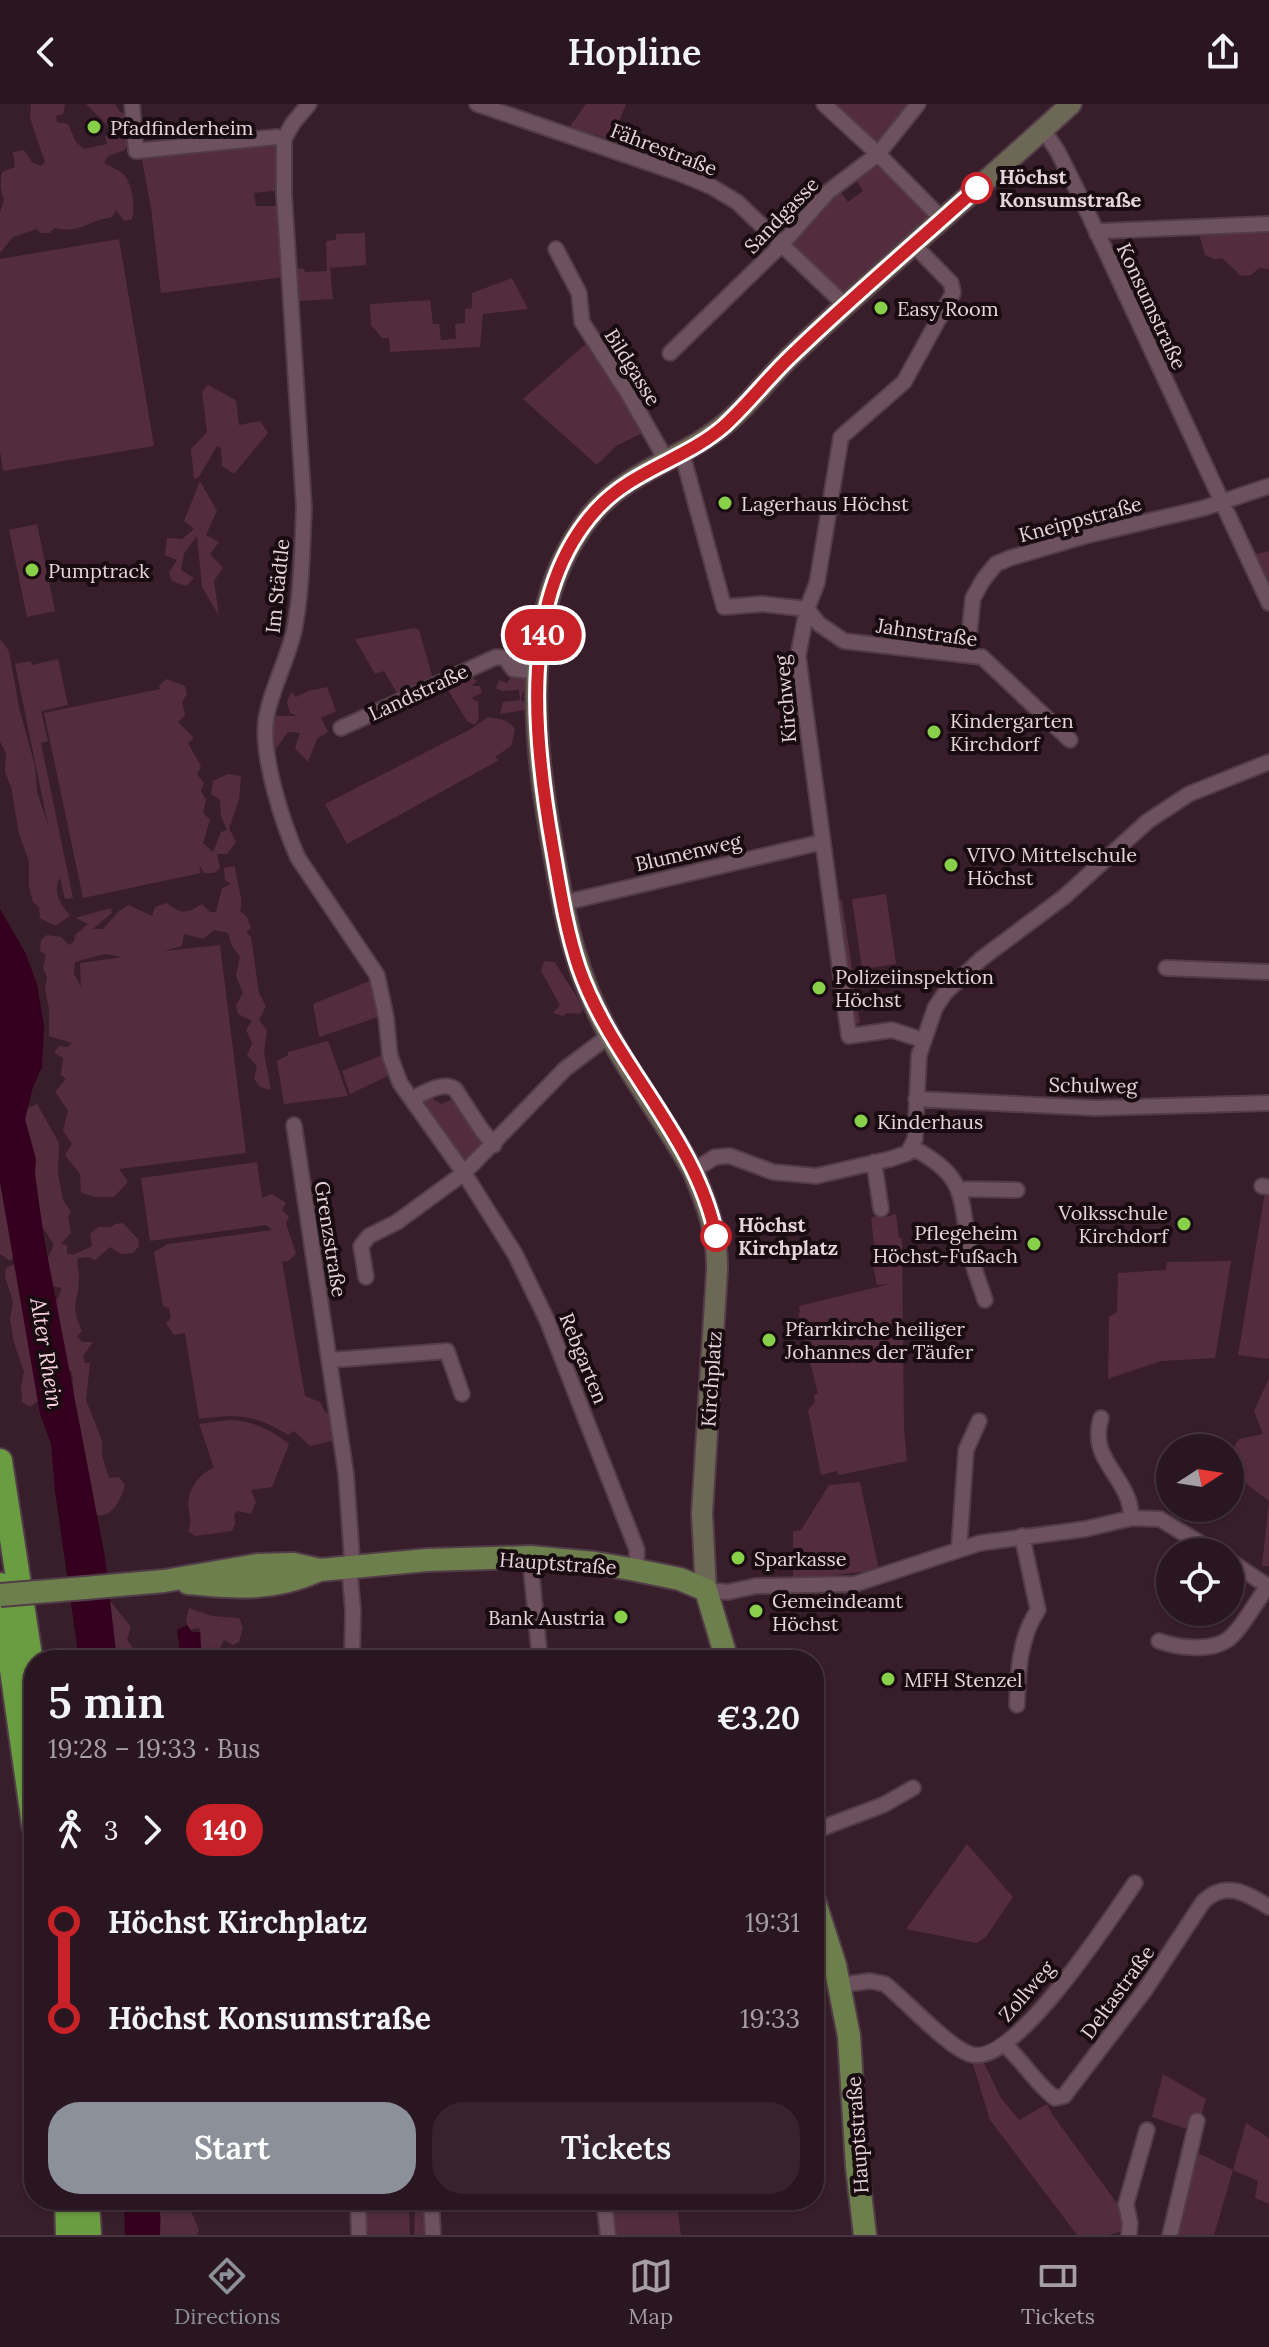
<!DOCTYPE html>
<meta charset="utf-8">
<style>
:root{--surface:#2a1620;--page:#36232d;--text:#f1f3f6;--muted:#a59fa5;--line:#46353e;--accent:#8c9099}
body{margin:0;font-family:Lora,serif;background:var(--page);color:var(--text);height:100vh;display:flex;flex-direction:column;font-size:30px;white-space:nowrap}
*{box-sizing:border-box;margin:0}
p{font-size:26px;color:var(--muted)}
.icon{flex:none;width:44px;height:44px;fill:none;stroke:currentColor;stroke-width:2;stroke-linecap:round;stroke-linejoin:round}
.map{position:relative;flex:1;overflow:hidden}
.drawer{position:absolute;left:24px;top:1546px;width:800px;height:560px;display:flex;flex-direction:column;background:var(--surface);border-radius:32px;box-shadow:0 2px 6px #0004,0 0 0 2px var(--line)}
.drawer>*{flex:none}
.badge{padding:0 16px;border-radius:26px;font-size:28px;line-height:52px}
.needle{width:52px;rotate:78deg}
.buttons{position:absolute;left:1156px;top:1330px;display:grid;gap:16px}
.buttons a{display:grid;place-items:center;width:88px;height:88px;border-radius:50%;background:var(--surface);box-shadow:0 2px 6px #0004,0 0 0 2px var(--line);font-size:40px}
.map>.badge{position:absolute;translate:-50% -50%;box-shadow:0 0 0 4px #fff}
.legs{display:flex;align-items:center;gap:12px;height:88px;padding:0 24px;font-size:26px}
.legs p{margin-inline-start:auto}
.overview{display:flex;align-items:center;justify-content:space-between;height:136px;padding:0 24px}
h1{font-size:44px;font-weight:600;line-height:60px}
.action{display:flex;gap:16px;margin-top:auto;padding:16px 24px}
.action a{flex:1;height:92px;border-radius:32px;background:var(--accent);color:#fff;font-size:32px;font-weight:600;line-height:92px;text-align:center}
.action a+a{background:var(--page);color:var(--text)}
ul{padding:0 24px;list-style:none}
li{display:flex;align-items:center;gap:28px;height:96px;font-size:30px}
li i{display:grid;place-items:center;width:12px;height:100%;margin:0 10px;background:currentColor}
li i::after{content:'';width:20px;height:20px;margin:-10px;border:6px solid;border-radius:50%;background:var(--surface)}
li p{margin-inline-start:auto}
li:first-child i{background:linear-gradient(#0000 50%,currentColor 0)}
li:last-child i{background:linear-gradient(currentColor 50%,#0000 0)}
header{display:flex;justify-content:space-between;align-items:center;height:104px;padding:0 24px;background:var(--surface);font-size:36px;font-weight:600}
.dock{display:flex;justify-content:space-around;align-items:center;height:112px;border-top:2px solid var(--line);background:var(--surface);font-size:22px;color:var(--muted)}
.dock a{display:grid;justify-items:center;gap:4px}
.dock .selected{color:var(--accent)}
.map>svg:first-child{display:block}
</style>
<header><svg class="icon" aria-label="back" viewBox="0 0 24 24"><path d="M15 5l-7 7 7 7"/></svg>Hopline<svg class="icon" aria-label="share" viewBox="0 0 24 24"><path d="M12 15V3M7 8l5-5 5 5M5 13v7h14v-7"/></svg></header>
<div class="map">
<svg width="1269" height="2131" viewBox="0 0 1269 2131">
<rect width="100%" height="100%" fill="#381e2a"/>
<path fill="#532c3e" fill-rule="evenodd" d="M31 0H65L63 10 56 12 57 18 68 20 76 38 84 45 107 40 105 32 110 31 109 23 86 0H115L120 8 130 10 134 37 127 41 125 46 108 52 104 59C110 62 117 65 122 69 132 77 136 103 132 115L124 117 116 106 112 113C86 117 81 130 54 124L50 129H40L37 125 13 133 0 149V108L4 95C0 87 0 77 2 68L15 63 13 48 24 46 32 58 41 62 45 58 30 14Z
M586 0H626L612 36 594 30 582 35 574 30 571 21Z
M833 0H914L880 39 874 38Z
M275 40 278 43 281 86 254 89 256 102H281L284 173 161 189 151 104 142 56 145 53Z
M877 55 928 110 929 117 845 190 793 143 794 133 838 85 848 98 863 87 854 73Z
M1269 124V165L1259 164 1251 171 1241 172 1222 154 1214 155 1205 151 1199 130 1204 127Z
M365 129 366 161 330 164 333 195 298 197 295 164 304 165 305 168 327 167 326 137 336 136V130Z
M119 135 154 342 3 367 0 347V155Z
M512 174 528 205 483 210 480 243 390 248 389 234H382L371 221 370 200 430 196 433 220H439L441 236 456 235 455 220 465 219V205L472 204V189Z
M588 238 644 328 616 342 597 361 523 295Z
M208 281 236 296 239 321 260 317 268 329 234 370 222 362 221 344 217 342 199 373 194 375 191 345 207 328 202 288Z
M200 377 217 407 206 431 219 438 210 450 223 464 214 477 219 512 202 483 197 432 184 450 181 466 194 474 186 482 172 477 169 469 177 456 165 451 167 434 182 435 194 425 184 417Z
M37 420 55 507 27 513 9 426Z
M1269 447V488L1252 451Z
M414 524 419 526 433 575 398 591 384 567 375 570 355 535Z
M0 535 9 547 19 603 35 662 37 688 48 721 15 560 31 557 32 561 58 555 68 601 41 607 48 637 41 639 73 794 65 795 60 774C52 789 61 800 70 812L55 822 40 814 39 803 33 798 29 783V757L19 730 11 683 5 668 6 649 0 637Z
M466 569 477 577 471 582H480L482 589 471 594 478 598 479 614 475 621 467 617 445 581Z
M514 569 529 573 528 585 523 588 521 596 528 599V604L525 606 500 610 503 598 520 596 519 586 502 587 496 584 499 576 507 579Z
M166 575 185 582 187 590 182 598 185 611 178 618 194 634 188 639 201 662 197 670 204 679 201 687 206 696 203 708 210 716 203 739 213 748 221 728 227 726 221 712 220 696 211 690 213 677 228 670 241 672 239 696 229 724 236 738 227 750H217L220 764 214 769H204L199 761 201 769 83 794 44 609 160 585 159 582Z
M327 583 336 607 321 614 328 628 317 635 308 658 295 644 300 629 288 628 275 646 272 623 275 612H297L290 609 287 598 291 588 296 593 308 587Z
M488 613C499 615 510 615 515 626L511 642 495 653 499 656 347 740 325 700 471 625Z
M235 762C236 778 244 793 240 807L247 813 251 824 246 828 251 833 259 889 266 902 259 916 267 926 264 949 271 986 260 983 254 975 257 962 247 951 252 939 246 926 252 917 238 910 236 901 243 889 236 872 240 853 232 842 228 829 214 826 203 835 184 830 182 842 164 847 220 841 246 1049 119 1065 128 1078 114 1093H96L81 1089 80 1070 65 1051 72 1040 63 1027 68 1006 55 988 66 975 61 971 63 954 54 948 59 942 68 943 72 939 49 932V905L45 885 47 873 43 864 46 851 40 847 41 836 47 831 61 833 69 841 74 838 75 831 88 820 75 814 111 804 112 809 93 825H103L119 807 129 801 152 812 155 803 167 799C181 811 188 809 202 800L210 808H216L222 784 231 780 225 776 224 764ZM105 850 122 853 80 859 81 883 74 869 75 858Z
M886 790 896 860 862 865 852 795Z
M842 796 860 919 853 920 836 797Z
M544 857 555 858C564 875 577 889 583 906L580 910 567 909 563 912 553 909 560 901 541 867Z
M372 876 381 912 319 933 313 900Z
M328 937 348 992 284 1000 277 957 288 951V948Z
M385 950 392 970 350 990 342 967Z
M430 993 441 1000 456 994 487 1041 469 1055 461 1054 421 996Z
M37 1000 59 1039 58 1070 63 1096 71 1108 68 1113 71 1129 61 1140 67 1141V1149L73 1151 92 1142 90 1130 98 1123H111L115 1120 123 1119 138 1135 139 1142 133 1149 121 1150 110 1143 95 1156 89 1153 78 1154C76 1162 79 1166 79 1174 79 1198 69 1200 82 1227L77 1232 82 1238H93L83 1252 85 1259H90L86 1296 102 1337V1352L109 1374 119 1373 125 1381C121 1396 111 1417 92 1410V1385L79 1365 72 1268 64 1262 53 1205 62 1184 52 1182 47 1155 54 1141 40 1119 24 1016 28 1004Z
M257 1058 262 1094 272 1090 286 1099 282 1106 289 1113 286 1119 296 1150 287 1158 282 1157 305 1292 320 1298 325 1308 334 1312 340 1335 310 1342 294 1327 288 1331C255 1310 236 1310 199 1315L185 1229 174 1231 166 1219 171 1214 169 1204 163 1202 154 1148 168 1140 272 1126 266 1121 150 1137 141 1074Z
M0 1078 14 1153 10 1157 0 1150Z
M1265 1088 1269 1089V1255L1238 1251Z
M883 1109 885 1113 896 1110 899 1134H902L904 1324 907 1357 839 1371 837 1367 821 1371 808 1306 815 1298 814 1291 818 1290 798 1209H800L799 1202 890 1180 877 1181 872 1156 875 1148 871 1114Z
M1231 1157 1215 1254 1161 1257 1108 1275 1109 1213 1117 1208 1118 1169 1166 1166 1167 1158Z
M15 1160 38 1297 30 1303 22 1298 21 1283 24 1268 14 1239 10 1215 13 1198 5 1173 6 1164Z
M1269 1274V1462H1262L1269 1397 1230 1367V1349L1239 1335 1263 1330 1254 1307Z
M229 1316C253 1317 270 1325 289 1340L272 1383 251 1386 256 1398 251 1410 238 1407 234 1410 235 1420 232 1427 195 1432 188 1427C194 1416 186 1405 189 1394 191 1381 203 1367 214 1364L199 1320Z
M860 1378 879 1466 819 1473 793 1474V1427L801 1426 829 1381Z
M111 1498 131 1523 127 1536 142 1556H108L98 1516Z
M189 1504 212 1512 239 1514 243 1523 239 1538 233 1541 224 1536 214 1556H202L190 1536 201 1532 199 1524 189 1526 186 1516Z
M967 1740 1013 1793 985 1834 976 1839 906 1825Z
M972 1957H983L1001 1994 1019 2016 1047 2000 1052 2010 1116 2098 1125 2105V2126L1109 2131H1077L990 2016Z
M1163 1970 1206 1995 1201 2013 1194 2011 1190 2026 1152 2013Z
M1246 2019 1269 2034V2100L1255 2094 1258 2077 1233 2066 1214 2131H1173L1192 2046 1233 2066Z
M154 2096H204L191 2107 199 2126 197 2131H160L161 2113Z
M363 2096H429C420 2111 421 2116 429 2131H414L415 2101 409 2099 410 2131H363Z
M610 2096H676L681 2131H615Z"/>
<path fill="#34001e" d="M0 805 25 848 37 880 44 922 42 963 33 983 25 1015 36 1055 35 1070 44 1134 105 1453 117 1556H79L55 1387 51 1340 40 1310 0 1078Z
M187 1521 192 1528H200L202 1556H181L177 1526Z
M124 2096H160V2131H125Z"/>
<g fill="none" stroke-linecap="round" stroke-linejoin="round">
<defs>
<path id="street" d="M132 0 136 47 276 33 284 35
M309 0 293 19 284 35V90L304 404C302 444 302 487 294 527 288 555 269 590 266 616 261 653 283 720 298 754L377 871 386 913 390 952 400 979 464 1069 515 1150 547 1216 637 1446 636 1466
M477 0 681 70 712 83 737 98 846 202
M824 0 878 50 942 115
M1043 25 1058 48 1081 94 1269 499
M1097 130 1103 127 1269 120
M914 141 951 179 953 189 904 278 841 333 817 479 807 505 798 552 849 932 892 926 923 936
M556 145 579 189 582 218 629 291 660 345 664 358
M670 249 782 140 828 88 878 50 918 0
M682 349 724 503 762 500 807 505
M807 505 819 520 844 537 982 553 1070 636
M967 550 973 494 983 476 996 460 1010 454 1085 432 1204 404 1269 382
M341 624 496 553 505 554 513 565 538 568
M563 799 822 738
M1166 864 1269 868
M412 995C424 989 442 977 455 985L481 1025 494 1041
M916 995 1095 1004 1269 999
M294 1021 346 1370 352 1455 350 1472 353 1507 352 1556
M913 1044C968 1073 959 1092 970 1147 973 1164 980 1180 985 1196
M874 1058 881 1105
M693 1067 715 1053 730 1052 773 1068 816 1072 890 1055 908 1049 915 1035 919 951 935 904 945 889 981 855 1064 793 1148 717 1189 690 1269 658
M1262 1082 1269 1083
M959 1085 1017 1086
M366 1173 361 1142 369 1132 397 1118 464 1069 565 965 610 931
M331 1256 447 1247 462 1290
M1101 1314C1090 1351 1117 1365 1128 1395 1130 1401 1131 1408 1132 1414
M959 1445 966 1346 979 1317
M530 1453 540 1556
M1230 1457 1269 1483
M706 1486 728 1488 756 1482 855 1480 980 1439 1085 1425 1132 1414 1160 1415 1215 1448
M1159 1537C1179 1544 1215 1549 1232 1532 1246 1518 1256 1497 1269 1481
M1017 1601C1018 1569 1019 1534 1038 1506L1022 1432
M814 1727 883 1701 913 1684
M840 1881 870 1877 885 1880C905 1896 948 1943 970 1950 1013 1966 1111 1813 1135 1779
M1005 1941C1023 1957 1036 1980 1055 1994L1064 1992 1145 1886 1203 1798C1225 1776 1246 1789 1269 1803
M358 2096 359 2131
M431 2096 433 2131
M604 2096 608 2131
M1129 2131 1130 2119 1126 2100 1147 2026
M1170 2131 1197 2017"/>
<path id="secondary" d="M706 1486 702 1409 717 1167C718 1130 707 1100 693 1067 662 1011 620 959 594 900 572 852 563 802 554 751 534 641 515 502 593 409 630 365 689 353 731 315 753 296 770 272 791 252 882 165 979 85 1071 0"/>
<path id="primary" d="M188 1479C238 1484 273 1487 320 1466
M85 1484 164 1477 257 1461 293 1460 320 1466 427 1456 530 1453 595 1459 636 1466 680 1475 706 1486 727 1556
M814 1796 835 1861 849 1932 857 2063 865 2131"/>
<path id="highway" d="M0 1357 34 1578
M0 1481 34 1721
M67 2096 68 2131
M87 2096 89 2131"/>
</defs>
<use href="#street" stroke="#523c47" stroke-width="18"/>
<use href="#secondary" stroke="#523c47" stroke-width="24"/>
<use href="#primary" stroke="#523c47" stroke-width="26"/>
<use href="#highway" stroke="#523c47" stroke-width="28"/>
<use href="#street" stroke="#6e515e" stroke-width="14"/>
<use href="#secondary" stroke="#6d6855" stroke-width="20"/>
<use href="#primary" stroke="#6c7f4d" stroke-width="22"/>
<use href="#highway" stroke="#6a9d41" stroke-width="24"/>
<defs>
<path id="primary-bridge" d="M0 1491 85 1484"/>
</defs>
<use href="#primary-bridge" stroke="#523c47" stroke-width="26" stroke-linecap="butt"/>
<use href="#primary-bridge" stroke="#6c7f4d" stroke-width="22"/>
</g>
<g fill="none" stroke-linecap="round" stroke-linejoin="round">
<defs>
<path id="line-1" d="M716 1132C696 1032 612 959 579 864 566 825 560 785 553 745 534 639 517 493 596 406 632 366 685 356 724 322 748 300 767 275 791 252 851 194 915 140 977 84"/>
</defs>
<use href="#line-1" stroke="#fff" stroke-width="18"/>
<use href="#line-1" stroke="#c82128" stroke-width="12"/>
</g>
<g fill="#88cf4a" stroke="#180c11" stroke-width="3">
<circle cx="94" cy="23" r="8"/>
<circle cx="881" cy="204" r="8"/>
<circle cx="725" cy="399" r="8"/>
<circle cx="32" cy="466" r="8"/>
<circle cx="934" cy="628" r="8"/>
<circle cx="951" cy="761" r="8"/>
<circle cx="819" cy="884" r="8"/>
<circle cx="861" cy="1017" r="8"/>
<circle cx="1184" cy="1120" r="8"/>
<circle cx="1034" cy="1140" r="8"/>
<circle cx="769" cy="1236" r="8"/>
<circle cx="738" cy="1454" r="8"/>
<circle cx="756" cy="1507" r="8"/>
<circle cx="621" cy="1513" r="8"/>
<circle cx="888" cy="1575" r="8"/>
</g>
<g fill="#fff" stroke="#c82128" stroke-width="4">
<circle cx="977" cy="84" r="14"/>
<circle cx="716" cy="1132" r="14"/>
</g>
<g text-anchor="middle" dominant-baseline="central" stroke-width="8" stroke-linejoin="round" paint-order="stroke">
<g font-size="20" fill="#e5d4db" stroke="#180c11" text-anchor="start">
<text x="110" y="23">Pfadfinderheim</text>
<text x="897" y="204">Easy Room</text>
<text x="741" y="399">Lagerhaus Höchst</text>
<text x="48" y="466">Pumptrack</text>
<text x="950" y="616">Kindergarten<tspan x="950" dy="23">Kirchdorf</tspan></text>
<text x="967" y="750">VIVO Mittelschule<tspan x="967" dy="23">Höchst</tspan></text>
<text x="835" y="872">Polizeiinspektion<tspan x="835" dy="23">Höchst</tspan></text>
<text x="877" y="1017">Kinderhaus</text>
<text x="1168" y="1108" text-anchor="end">Volksschule<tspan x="1168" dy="23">Kirchdorf</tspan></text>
<text x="1018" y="1128" text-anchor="end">Pflegeheim<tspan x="1018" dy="23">Höchst-Fußach</tspan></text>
<text x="785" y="1224">Pfarrkirche heiliger<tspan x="785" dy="23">Johannes der Täufer</tspan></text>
<text x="754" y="1454">Sparkasse</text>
<text x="772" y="1496">Gemeindeamt<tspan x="772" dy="23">Höchst</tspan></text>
<text x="605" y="1513" text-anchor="end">Bank Austria</text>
<text x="904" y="1575">MFH Stenzel</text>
</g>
<g font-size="20" fill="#e5d4db" stroke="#180c11">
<text transform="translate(664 45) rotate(21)">Fährestraße</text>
<text transform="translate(781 111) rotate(-46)">Sandgasse</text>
<text transform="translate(1152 202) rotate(65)">Konsumstraße</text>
<text transform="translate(633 263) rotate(58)">Bildgasse</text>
<text transform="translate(1080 415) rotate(-15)">Kneippstraße</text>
<text transform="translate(277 482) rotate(-84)">Im Städtle</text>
<text transform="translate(927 528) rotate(8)">Jahnstraße</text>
<text transform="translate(418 588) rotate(-25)">Landstraße</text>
<text transform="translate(785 595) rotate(-95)">Kirchweg</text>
<text transform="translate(688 748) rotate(-13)">Blumenweg</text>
<text transform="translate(1093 981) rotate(1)">Schulweg</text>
<text transform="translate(331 1135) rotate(81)">Grenzstraße</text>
<text transform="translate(584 1254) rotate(68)">Rebgarten</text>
<text transform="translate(711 1275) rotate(-86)">Kirchplatz</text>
<text transform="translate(558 1459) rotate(4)">Hauptstraße</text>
<text transform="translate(1026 1887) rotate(-49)">Zollweg</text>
<text transform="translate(1117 1888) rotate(-54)">Deltastraße</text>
<text transform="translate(857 2031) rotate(-94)">Hauptstraße</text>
</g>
<g font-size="20" font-weight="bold" fill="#e5d4db" stroke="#180c11" text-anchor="start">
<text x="999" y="72">Höchst<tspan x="999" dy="23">Konsumstraße</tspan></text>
<text x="738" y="1120">Höchst<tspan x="738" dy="23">Kirchplatz</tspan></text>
</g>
<g font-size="22" font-style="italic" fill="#f9d2e2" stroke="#180c11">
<text transform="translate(47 1249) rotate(81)">Alter Rhein</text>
</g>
</g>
</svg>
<div class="buttons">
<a><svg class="needle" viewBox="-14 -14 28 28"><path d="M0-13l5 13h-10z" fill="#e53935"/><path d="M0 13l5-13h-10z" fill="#a59fa5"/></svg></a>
<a><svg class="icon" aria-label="locate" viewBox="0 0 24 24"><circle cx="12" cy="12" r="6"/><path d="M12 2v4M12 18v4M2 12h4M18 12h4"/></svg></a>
</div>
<b class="badge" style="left:543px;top:531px;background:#c82128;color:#fff">140</b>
<section class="drawer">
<div class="overview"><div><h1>5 min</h1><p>19:28 – 19:33 · Bus</p></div><b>€3.20</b></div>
<div class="legs"><svg class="icon" aria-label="walk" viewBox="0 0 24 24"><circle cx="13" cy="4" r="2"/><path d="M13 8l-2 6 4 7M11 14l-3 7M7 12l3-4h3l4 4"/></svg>3<svg class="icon" aria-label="forward" viewBox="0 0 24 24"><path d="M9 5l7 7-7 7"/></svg><b class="badge" style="background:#c82128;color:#fff">140</b></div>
<ul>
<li><i style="color:#c82128"></i><b>Höchst Kirchplatz</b><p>19:31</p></li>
<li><i style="color:#c82128"></i><b>Höchst Konsumstraße</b><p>19:33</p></li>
</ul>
<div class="action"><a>Start</a><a>Tickets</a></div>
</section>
</div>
<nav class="dock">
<a class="selected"><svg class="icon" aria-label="directions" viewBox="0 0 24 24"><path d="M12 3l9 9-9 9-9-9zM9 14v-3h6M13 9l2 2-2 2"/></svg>Directions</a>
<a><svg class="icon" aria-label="map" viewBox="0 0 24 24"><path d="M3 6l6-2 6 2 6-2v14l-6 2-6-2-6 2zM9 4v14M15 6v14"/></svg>Map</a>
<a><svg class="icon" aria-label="tickets" viewBox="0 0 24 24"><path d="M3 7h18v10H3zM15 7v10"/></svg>Tickets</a>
</nav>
